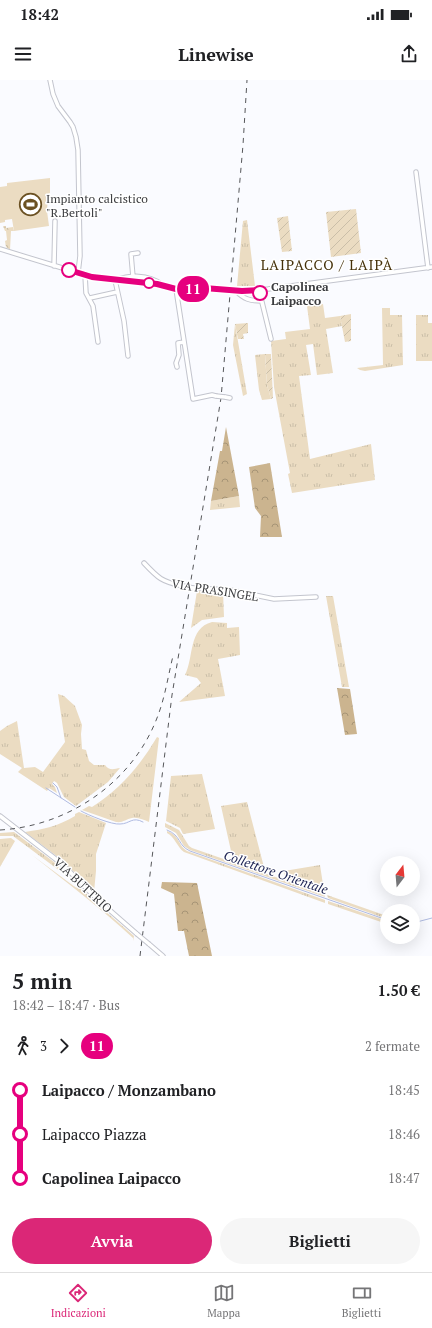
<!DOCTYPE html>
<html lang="it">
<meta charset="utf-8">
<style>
:root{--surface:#fff;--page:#f6f6f6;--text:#202124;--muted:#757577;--line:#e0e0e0;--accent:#db2777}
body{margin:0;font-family:"PT Serif",serif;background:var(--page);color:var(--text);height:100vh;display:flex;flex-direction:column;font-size:15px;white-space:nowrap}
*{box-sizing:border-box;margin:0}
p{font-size:13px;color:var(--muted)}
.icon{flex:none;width:22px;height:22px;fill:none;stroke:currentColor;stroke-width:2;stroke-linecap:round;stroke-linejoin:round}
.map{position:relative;height:876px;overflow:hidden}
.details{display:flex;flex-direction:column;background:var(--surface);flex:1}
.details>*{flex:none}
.badge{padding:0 8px;border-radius:13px;font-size:14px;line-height:26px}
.needle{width:26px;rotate:16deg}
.buttons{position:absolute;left:380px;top:776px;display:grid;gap:8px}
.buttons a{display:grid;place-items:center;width:40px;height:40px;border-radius:50%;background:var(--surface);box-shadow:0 4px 16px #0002;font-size:20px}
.map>.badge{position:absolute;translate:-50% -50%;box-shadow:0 0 0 2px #fff}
.legs{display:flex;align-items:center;gap:6px;height:44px;padding:0 12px;font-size:13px}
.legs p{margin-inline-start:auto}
.headline{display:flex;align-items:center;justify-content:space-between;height:68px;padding:0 12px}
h1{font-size:22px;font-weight:800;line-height:30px}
.cta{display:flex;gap:8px;margin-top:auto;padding:8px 12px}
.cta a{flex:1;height:46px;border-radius:24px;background:var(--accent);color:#fff;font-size:16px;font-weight:800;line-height:46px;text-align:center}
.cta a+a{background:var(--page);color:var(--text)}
ul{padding:0 12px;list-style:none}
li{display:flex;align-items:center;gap:14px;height:44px;font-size:15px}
li i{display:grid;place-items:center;width:6px;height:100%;margin:0 5px;background:currentColor}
li i::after{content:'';width:10px;height:10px;margin:-5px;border:3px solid;border-radius:50%;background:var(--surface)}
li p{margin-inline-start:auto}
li:first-child i{background:linear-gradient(#0000 50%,currentColor 0)}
li:last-child i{background:linear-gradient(currentColor 50%,#0000 0)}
.status{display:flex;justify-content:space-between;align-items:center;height:28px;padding:0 20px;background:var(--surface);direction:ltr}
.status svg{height:11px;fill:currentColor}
header{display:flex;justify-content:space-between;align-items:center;height:52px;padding:0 12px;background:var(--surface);font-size:18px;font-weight:800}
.dock{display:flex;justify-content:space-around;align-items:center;height:56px;border-top:1px solid var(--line);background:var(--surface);font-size:11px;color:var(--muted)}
.dock a{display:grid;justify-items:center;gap:2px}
.dock .selected{color:var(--accent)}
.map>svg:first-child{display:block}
</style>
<div class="status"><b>18:42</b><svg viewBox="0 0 49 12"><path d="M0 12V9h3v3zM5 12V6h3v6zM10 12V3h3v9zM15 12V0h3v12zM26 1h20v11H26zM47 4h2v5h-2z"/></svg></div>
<header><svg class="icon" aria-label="menu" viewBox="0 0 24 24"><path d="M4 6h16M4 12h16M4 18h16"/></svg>Linewise<svg class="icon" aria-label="share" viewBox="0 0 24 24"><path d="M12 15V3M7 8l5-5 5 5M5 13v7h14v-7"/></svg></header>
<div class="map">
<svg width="432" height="876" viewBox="0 0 432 876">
<defs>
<pattern id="grass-tufts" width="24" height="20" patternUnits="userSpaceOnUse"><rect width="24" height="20" fill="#ebdcc2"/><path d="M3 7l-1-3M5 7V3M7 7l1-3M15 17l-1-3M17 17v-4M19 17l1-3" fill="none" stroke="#cabea8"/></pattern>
<pattern id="forest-crowns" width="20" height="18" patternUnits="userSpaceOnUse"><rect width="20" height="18" fill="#cbb48f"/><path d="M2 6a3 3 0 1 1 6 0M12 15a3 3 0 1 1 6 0" fill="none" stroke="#a69476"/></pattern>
<pattern id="park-crowns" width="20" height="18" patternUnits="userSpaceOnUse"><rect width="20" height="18" fill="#ebdcc2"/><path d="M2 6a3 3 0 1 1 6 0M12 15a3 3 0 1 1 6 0" fill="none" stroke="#cabea8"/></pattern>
<pattern id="garden-furrows" width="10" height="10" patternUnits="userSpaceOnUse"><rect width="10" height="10" fill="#ebdcc2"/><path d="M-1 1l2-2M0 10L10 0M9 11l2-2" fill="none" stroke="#cabea8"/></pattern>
</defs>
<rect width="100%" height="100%" fill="#fafbff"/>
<path fill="url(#grass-tufts)" d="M247 140 255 206H237L243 141Z
M323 224 325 238 340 236 342 246 326 249 333 293 317 295 313 264 306 265 311 295 299 296 310 379 371 364 375 400 292 413 288 394 290 393 274 307 271 261 286 259 285 252 310 249 307 226Z
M382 228H390V235H402L403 285 365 291 360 290 357 288 383 285Z
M416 235H428V243H432V281H416Z
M235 244 247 314 243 316 233 265Z
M265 274 267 305 271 319 262 320 259 310 255 275Z
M239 416 240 427 210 430 211 421Z
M197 511H220L223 512 224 537 202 540 191 548Z
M326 516H333L349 607H342Z
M212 542 227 543V548L239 547 240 575 218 579 225 616 179 622 201 603 197 598 185 595C194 578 188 548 212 542Z
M58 614 64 616 75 626 82 645 81 654 82 669 86 670 89 681 94 685H105C109 691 114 689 120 688L108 702 76 726 64 717 57 703 54 701 52 704 55 707 57 713 49 708 47 711 18 692 22 688 0 674V651L7 646 17 641 24 688 35 687 43 692 65 662Z
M157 657 159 658 149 742C144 740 138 737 132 738 126 739 123 743 116 742L82 730 89 726 92 727C120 709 140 686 157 657Z
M202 694 215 749 183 754 180 748 166 741 171 696Z
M247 722 265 791 233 780 221 726Z
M79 732 106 743 96 774V791L94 812 63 781 25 752C45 749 58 746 75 736V734Z
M165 743 179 750 189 766 192 768 324 814 325 817 190 770 184 766 176 753 165 747Z
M167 751C181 756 177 765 187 771L325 820V823L184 772C177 767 175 757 167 753Z
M14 752 54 782 72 800 13 756H0V753Z
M11 758 15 761 0 787V759Z
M32 775 75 807 83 810 97 824 134 856 133 861V858C101 828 66 802 32 775Z
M320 785 324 811 285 798 284 791Z
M327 815 387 836V839L328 818Z
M328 821 387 841V844L328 824Z"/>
<path fill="url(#forest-crowns)" d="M226 347 239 416 211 421 220 371H222Z
M270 383 282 457H260L261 436 255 428 249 387Z
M337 608 350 609 357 654 345 655Z
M162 802 197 803 212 876H189L184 851H178L174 814 161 808Z"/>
<path fill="url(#park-crowns)" d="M3 146H6V148L13 147 14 151H11L10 170 6 167 5 161 7 160 6 151H5Z"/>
<path fill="url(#garden-furrows)" d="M356 129 361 173 331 177 326 132Z
M288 136 292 171 282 172 277 138Z
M351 234V261L345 262 340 236Z
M248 243V253L243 254 244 259H238L235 244Z
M265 274H271L273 318 271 319 267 305Z"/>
<path fill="#ebdcc2" d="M50 98V113L48 114 47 131 49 146 14 151 12 139 5 140V142L0 143V107L7 106V103Z"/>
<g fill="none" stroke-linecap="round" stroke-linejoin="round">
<path stroke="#b0bbe2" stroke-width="1" d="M53 703 57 707 61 718
M46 708 75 727
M81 731C88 735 112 745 120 744 130 744 132 736 143 742
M167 750C182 756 177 765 190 771L387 840
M413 843 432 838"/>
<defs>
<path id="minor" d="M50 0 53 14 58 26 70 42 73 47 76 57 78 70 80 176 78 193
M416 92 428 188
M0 169 92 197 157 204 176 209 201 208 226 210
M54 186 55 141
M85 195 86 213 93 226 98 262
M133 197 131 174 138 173
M176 209 193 319 212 315 216 316
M259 210 271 259
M235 211 268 209 432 187
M236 211C244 219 250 221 261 221
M90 218 117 212
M128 276 124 241 115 200C130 195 148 194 161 204
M177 287 176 283 179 275 178 263 184 262
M225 317 230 318
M144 483C158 498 162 502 183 506
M193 508 230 510 274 519 316 517
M0 736 62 784 98 820 137 854
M149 864 163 876"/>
</defs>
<use href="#minor" stroke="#c3c5ce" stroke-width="5.5"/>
<use href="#minor" stroke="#fff" stroke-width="3.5"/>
<path stroke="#555659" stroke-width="1" stroke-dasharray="5 5" stroke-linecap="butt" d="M0 750C68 746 132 703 157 638 165 618 168 596 173 576
M140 876 172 615 221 318 243 65 247 0"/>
<defs>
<path id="minor-bridge" d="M226 210 235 211
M216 316 225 317
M183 506 193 508
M137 854 149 864"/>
</defs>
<use href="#minor-bridge" stroke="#c3c5ce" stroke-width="5.5" stroke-linecap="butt"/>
<use href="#minor-bridge" stroke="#fff" stroke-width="3.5"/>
</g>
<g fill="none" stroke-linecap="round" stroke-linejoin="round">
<defs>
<path id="line-1" d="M69 190 92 197 157 204 176 209 204 208 242 211 259 210 260 213"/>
</defs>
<use href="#line-1" stroke="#fff" stroke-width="9"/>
<use href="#line-1" stroke="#e6007e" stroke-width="6"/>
</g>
<defs>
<symbol id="stadium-ring" viewBox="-11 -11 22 22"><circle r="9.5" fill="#fff" stroke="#6b5122" stroke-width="1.5"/><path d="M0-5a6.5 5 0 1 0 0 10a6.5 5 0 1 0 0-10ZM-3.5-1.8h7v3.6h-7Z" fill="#6b5122"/></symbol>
</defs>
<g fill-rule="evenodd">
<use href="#stadium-ring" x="18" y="112" width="25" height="25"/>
</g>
<g fill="#fff" stroke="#e6007e" stroke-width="2">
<circle cx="69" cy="190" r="7"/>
<circle cx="149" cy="203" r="5"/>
<circle cx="260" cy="213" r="7"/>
</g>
<g text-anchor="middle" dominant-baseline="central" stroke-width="3" stroke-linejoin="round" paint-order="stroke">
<g font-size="12" fill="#3b3c3f" stroke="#fff" text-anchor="start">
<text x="46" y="118">Impianto calcistico<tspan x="46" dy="14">"R.Bertoli"</tspan></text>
</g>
<g font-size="12" font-weight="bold" fill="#3b3c3f" stroke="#fff" text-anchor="start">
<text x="271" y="206">Capolinea<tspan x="271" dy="14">Laipacco</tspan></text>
</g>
<g font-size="12" fill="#3b3c3f" stroke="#fff">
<text transform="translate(215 510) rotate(9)">VIA PRASINGEL</text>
<text transform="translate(83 805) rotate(43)">VIA BUTTRIO</text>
</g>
<g font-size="13" font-style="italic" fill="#1d2454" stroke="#fff">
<text transform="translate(276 792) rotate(19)">Collettore Orientale</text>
</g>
<g font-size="14" letter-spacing="1" fill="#443009" stroke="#fff">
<text x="327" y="184">LAIPACCO / LAIPÀ</text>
</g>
</g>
</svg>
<div class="buttons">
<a><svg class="needle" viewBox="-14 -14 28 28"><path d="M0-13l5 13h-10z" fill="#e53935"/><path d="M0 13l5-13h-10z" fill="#757577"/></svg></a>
<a><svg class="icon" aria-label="layers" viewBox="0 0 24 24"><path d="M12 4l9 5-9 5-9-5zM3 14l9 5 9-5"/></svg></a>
</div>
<b class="badge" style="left:193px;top:209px;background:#e6007e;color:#fff">11</b>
</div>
<section class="details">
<div class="headline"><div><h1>5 min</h1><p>18:42 – 18:47 · Bus</p></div><b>1.50 €</b></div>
<div class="legs"><svg class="icon" aria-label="walk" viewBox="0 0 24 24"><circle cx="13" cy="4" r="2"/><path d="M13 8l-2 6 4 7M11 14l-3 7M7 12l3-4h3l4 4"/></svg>3<svg class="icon" aria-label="forward" viewBox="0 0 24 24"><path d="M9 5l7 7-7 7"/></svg><b class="badge" style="background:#e6007e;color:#fff">11</b><p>2 fermate</p></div>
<ul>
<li><i style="color:#e6007e"></i><b>Laipacco / Monzambano</b><p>18:45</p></li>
<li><i style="color:#e6007e"></i><span>Laipacco Piazza</span><p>18:46</p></li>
<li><i style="color:#e6007e"></i><b>Capolinea Laipacco</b><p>18:47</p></li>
</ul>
<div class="cta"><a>Avvia</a><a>Biglietti</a></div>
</section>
<nav class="dock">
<a class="selected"><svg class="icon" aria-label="directions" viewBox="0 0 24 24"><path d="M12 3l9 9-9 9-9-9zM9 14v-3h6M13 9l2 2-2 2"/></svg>Indicazioni</a>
<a><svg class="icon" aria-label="map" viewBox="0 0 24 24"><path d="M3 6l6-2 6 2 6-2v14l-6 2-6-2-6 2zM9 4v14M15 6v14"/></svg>Mappa</a>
<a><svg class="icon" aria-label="tickets" viewBox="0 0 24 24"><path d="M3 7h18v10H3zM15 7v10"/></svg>Biglietti</a>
</nav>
